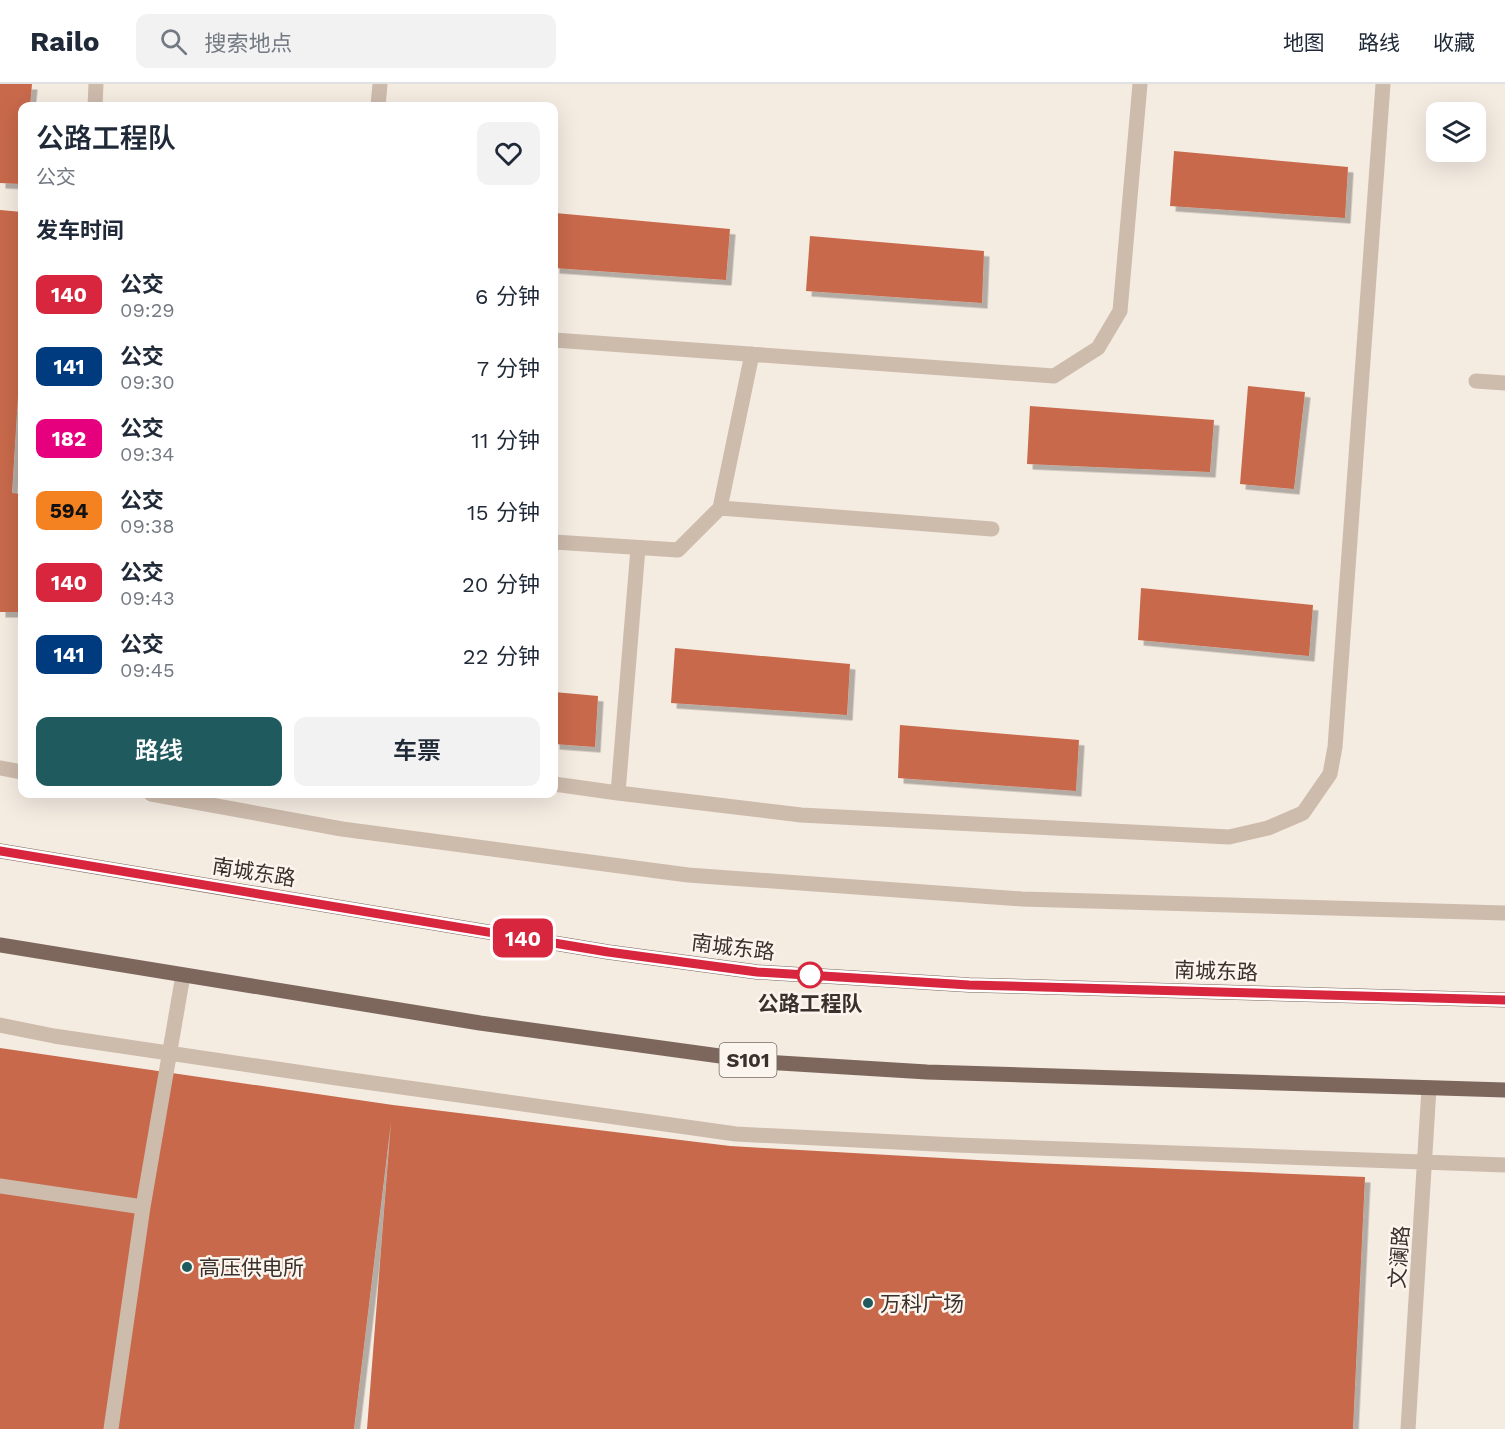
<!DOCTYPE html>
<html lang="zh">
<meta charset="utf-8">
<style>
:root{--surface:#fff;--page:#f2f2f3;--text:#1f2937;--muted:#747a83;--line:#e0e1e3;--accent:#1f5a5e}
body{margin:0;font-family:"Work Sans","Noto Sans SC",sans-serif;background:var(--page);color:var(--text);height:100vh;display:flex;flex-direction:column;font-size:22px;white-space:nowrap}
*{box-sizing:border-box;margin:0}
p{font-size:20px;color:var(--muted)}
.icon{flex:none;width:33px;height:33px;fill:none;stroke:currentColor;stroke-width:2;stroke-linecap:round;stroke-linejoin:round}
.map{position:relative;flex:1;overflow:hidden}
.sheet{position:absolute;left:18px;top:18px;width:540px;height:696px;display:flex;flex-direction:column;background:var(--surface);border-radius:12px;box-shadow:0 6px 24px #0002}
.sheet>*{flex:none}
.badge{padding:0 12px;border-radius:9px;font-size:21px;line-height:39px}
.fabs{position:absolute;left:1426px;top:18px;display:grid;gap:12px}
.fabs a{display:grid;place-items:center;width:60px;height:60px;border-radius:12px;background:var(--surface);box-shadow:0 6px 24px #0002;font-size:30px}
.map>.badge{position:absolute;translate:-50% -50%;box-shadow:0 0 0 3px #fff}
h2{padding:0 18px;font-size:22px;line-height:54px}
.round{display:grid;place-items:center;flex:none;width:63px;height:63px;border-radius:12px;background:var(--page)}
.headline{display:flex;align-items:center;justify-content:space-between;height:102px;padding:0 18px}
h1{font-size:28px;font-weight:600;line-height:45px}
.primary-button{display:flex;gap:12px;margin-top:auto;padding:12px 18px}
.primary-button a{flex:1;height:69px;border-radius:12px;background:var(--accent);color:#fff;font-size:24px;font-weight:600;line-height:69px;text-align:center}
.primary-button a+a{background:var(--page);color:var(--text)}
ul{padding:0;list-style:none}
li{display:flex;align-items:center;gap:18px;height:72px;padding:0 18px}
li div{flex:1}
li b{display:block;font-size:22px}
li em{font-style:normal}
li .badge{min-width:66px;font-weight:700;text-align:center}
header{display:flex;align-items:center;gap:36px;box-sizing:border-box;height:84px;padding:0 30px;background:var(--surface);border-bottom:2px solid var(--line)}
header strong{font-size:28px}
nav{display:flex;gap:33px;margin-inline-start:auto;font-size:21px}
.search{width:420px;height:54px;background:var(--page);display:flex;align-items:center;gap:15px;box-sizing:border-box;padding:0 21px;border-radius:12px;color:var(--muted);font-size:22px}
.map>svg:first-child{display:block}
</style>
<header>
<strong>Railo</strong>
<div class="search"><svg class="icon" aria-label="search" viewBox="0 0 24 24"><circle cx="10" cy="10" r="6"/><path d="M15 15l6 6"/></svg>搜索地点</div>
<nav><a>地图</a><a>路线</a><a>收藏</a></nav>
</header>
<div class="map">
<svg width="1505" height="1345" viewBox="0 0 1505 1345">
<defs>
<filter id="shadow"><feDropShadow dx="5.5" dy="5.5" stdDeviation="0" flood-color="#0004"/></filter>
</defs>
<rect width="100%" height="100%" fill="#f4ebe1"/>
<path fill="#c8694b" filter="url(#shadow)" d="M0 0H32L30 22H22V100L0 99Z
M1174 67 1348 83 1345 134 1170 122Z
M0 126 22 128V248L12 409 22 410V528H0Z
M555 129 730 145 726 196 554 184Z
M810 152 984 167 982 219 806 207Z
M1248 302 1305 308 1294 405 1240 400Z
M1030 322 1214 336 1210 388 1027 380Z
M1141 504 1313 521 1309 572 1138 556Z
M675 564 850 580 847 631 671 619Z
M554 608 598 612 595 663 554 660Z
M900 641 1079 656 1076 707 898 694Z
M0 964 393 1021 730 1062 1033 1079 1365 1093 1353 1345H367L391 1038 354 1345H0Z"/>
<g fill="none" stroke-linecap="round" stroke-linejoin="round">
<path stroke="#cdbbac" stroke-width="15" d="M95 22 96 0
M378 22 380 0
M554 256 1054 292 1098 264 1120 227 1140 0
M1476 297 1505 299
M720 424 992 445
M554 458 678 466 720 424 752 270
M0 684 22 688
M554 700 618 709 801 731 1229 753 1268 744 1303 729 1330 690 1335 663 1383 0
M618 709 638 464
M151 710 342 745 688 791 1022 815 1505 829
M0 941 54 952 337 994 736 1050 956 1061 1505 1081
M0 1102 143 1123
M111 1345 143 1123 183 891
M1408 1345 1429 1004"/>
<path stroke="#7d675c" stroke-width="15" d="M0 767 608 868 757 888 969 901 1505 916
M0 861 480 939 764 978 927 988 1505 1006"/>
</g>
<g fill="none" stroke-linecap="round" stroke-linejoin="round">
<defs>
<path id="line" d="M0 767 608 868 757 888 969 901 1505 916"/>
</defs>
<use href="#line" stroke="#fff" stroke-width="14"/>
<use href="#line" stroke="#d7263d" stroke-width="9"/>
</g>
<circle fill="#fff" stroke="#d7263d" stroke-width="3" cx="810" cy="891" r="12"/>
<g fill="#1f5a5e" stroke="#fbf5ee" stroke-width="2">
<circle cx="187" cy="1183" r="6"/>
<circle cx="868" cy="1219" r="6"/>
</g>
<g text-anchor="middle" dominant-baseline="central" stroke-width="5" stroke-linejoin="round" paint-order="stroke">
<rect fill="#fbf5ee" stroke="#756b66" stroke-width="1.5" x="719.5" y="959" width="57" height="34" rx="4.5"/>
<g font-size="20" font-weight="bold" fill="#3b302b">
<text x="748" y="976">S101</text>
</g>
<g font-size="21" fill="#3b302b" stroke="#fbf5ee">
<text transform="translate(254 788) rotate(9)">南城东路</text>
<text transform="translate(733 863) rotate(7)">南城东路</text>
<text transform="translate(1216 887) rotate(2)">南城东路</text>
<text transform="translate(1399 1173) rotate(-86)">文澜路</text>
</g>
<g font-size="21" font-weight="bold" fill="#3b302b" stroke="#fbf5ee">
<text x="810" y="919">公路工程队</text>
</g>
<g font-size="21" fill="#3b302b" stroke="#fbf5ee" text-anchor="start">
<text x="199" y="1183">高压供电所</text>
<text x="880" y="1219">万科广场</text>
</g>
</g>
</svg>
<div class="fabs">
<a><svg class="icon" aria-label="layers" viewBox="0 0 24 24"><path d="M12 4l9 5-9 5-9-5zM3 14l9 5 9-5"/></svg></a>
</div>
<b class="badge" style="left:523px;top:854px;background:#d7263d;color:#fff">140</b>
<section class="sheet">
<div class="headline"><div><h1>公路工程队</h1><p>公交</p></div><a class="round"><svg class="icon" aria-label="heart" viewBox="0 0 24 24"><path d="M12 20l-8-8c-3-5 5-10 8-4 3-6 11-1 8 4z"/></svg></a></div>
<h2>发车时间</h2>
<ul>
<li><span class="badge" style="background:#d7263d;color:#fff">140</span><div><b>公交</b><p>09:29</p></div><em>6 分钟</em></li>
<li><span class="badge" style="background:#003b80;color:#fff">141</span><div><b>公交</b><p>09:30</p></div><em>7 分钟</em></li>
<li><span class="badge" style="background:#e6007e;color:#fff">182</span><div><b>公交</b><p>09:34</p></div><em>11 分钟</em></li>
<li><span class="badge" style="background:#f58220;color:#111">594</span><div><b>公交</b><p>09:38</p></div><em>15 分钟</em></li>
<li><span class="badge" style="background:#d7263d;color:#fff">140</span><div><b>公交</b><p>09:43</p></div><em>20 分钟</em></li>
<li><span class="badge" style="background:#003b80;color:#fff">141</span><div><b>公交</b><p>09:45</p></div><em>22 分钟</em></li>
</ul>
<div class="primary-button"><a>路线</a><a>车票</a></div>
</section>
</div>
